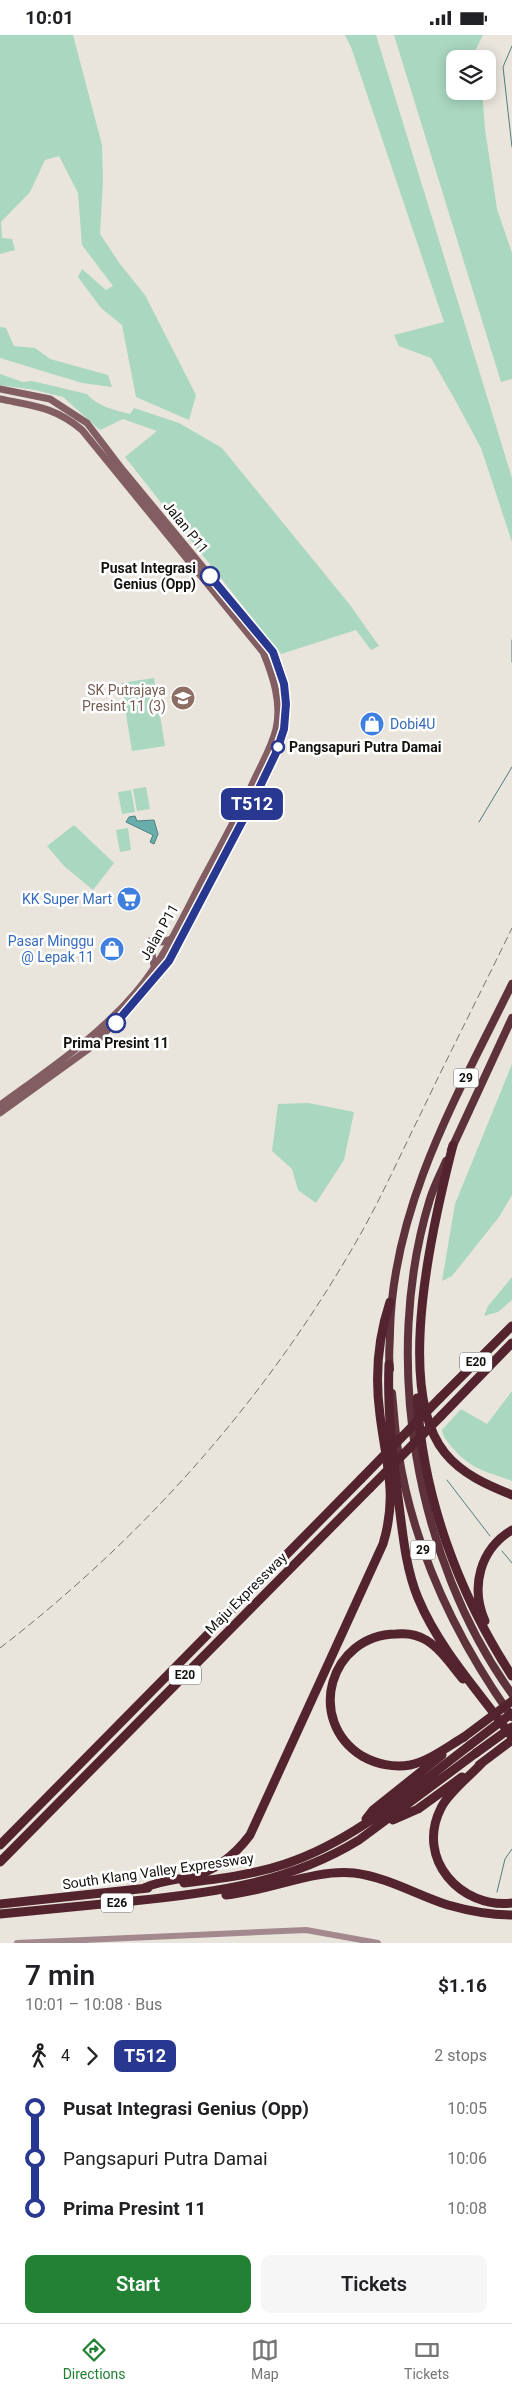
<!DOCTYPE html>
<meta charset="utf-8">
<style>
:root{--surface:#fff;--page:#f6f6f6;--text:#202124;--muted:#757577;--line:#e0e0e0;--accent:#228133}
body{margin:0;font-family:Roboto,sans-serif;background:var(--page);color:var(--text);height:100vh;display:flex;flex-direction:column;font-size:19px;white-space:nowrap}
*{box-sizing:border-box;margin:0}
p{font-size:16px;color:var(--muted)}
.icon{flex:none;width:28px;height:28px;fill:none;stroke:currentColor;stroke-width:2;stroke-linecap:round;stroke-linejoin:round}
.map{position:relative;height:1908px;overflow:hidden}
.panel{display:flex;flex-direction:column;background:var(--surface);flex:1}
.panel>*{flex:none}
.badge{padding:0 10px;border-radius:8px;font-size:18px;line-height:32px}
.tools{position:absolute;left:446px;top:15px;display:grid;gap:10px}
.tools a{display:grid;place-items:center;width:50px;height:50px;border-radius:10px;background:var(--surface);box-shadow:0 2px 12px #0003;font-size:25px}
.map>.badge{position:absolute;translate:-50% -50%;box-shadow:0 0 0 2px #fff}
.legs{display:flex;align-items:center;gap:8px;height:55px;padding:0 25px;font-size:16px}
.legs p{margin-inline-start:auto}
.overview{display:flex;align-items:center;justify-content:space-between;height:85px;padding:0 25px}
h1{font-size:28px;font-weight:600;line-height:38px}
.primary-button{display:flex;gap:10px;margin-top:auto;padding:10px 25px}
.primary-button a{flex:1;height:58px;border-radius:10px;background:var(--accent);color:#fff;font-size:20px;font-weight:600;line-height:58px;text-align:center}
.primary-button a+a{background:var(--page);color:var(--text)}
ul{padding:0 25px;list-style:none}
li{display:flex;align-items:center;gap:18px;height:50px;font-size:19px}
li i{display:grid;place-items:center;width:8px;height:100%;margin:0 6px;background:currentColor}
li i::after{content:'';width:12px;height:12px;margin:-6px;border:4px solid;border-radius:50%;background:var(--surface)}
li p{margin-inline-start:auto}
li:first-child i{background:linear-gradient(#0000 50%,currentColor 0)}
li:last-child i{background:linear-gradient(currentColor 50%,#0000 0)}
.status{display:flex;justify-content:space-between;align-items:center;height:35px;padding:0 25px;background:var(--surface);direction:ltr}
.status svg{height:14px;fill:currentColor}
.tab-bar{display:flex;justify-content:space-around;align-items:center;height:70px;border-top:1px solid var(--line);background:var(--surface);font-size:14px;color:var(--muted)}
.tab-bar a{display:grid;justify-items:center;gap:2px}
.tab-bar .on{color:var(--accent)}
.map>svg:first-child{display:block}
</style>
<div class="status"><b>10:01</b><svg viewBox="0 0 49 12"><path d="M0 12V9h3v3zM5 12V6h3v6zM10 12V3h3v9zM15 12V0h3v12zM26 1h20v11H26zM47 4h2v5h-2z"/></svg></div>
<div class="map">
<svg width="512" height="1908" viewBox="0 0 512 1908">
<rect width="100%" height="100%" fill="#e9e5dc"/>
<path fill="#a9d7c0" d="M0 0H73L102 110 103 146 100 199 120 229 145 260 196 360 189 385 136 362 122 290 101 273 78 242 82 234 106 255 113 251 82 210 78 158 59 121 45 125 30 157 1 187 2 203 12 204 15 215 0 219Z
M345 0H376L512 443V507L481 413 454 363 431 323 399 311 394 300 444 287 351 12Z
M394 0H483L471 24H455V56H482L485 94 497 174 512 218V344L501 347Z
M0 292 6 293 14 311 35 313 50 324 108 340 112 352 82 348 0 323Z
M0 339 23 347 32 346 87 359C98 372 115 375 130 379L134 373 179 388 222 413 350 570 379 611 371 615 356 595 281 619 125 422 157 396 123 384 100 395 63 362 35 355 0 350Z
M154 643 165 711 132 716 121 648Z
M146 752 150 774 137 776 133 754Z
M131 755 135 777 122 779 118 757Z
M74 790 114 828 93 855 64 831 47 811Z
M128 793 131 815 120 817 116 795Z
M512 1029V1160L499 1182 452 1241 442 1246 455 1169Z
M309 1068 354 1077 344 1125 316 1168 298 1155 292 1134 272 1116 278 1069Z
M512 1242V1265L498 1277 484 1281 488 1271Z
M512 1356V1446C485 1436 470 1434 451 1411 447 1406 443 1402 442 1395L461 1374 487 1389Z"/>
<path fill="#68aead" stroke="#4e7f7e" d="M135 781 137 786 154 785 158 799 154 809 150 807 153 800 126 787 129 782Z"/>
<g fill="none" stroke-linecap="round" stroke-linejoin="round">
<path stroke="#4e7f7e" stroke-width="1" d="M512 11 503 32 512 112
M512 605V627
M479 787 512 732
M447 1445 490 1501
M502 1516 512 1528
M497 1857 505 1824 512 1814"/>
<path stroke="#a3898d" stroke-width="6" d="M17 1908 306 1895 378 1908"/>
<path stroke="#825e63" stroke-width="7" d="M0 354 50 364 87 388 122 434 273 617 284 649 287 669 284 694 276 718 252 768 169 925 142 960 90 1013 0 1078
M0 364C34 371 55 372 82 395L263 617C273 641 282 668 276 694 272 710 264 725 257 739 241 774 223 807 205 840 184 879 165 923 136 957 98 1002 48 1035 0 1070
M154 931 150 906 162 907 171 904"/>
<path stroke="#5e323a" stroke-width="8" d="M451 1115 512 983
M446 1126C441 1138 434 1151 430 1164 381 1322 415 1525 512 1659
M390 1334C388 1322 390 1309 390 1296 393 1170 458 1059 512 949
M392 1358C394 1377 395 1396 398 1415 413 1513 455 1602 512 1682"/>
<path stroke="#53242e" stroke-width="9" d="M453 1110C434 1184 393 1354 445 1418 462 1439 487 1450 512 1460
M389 1329C387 1377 393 1422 399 1470 403 1501 406 1534 418 1563 439 1614 480 1658 512 1702
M417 1363C423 1462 458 1558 512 1641
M440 1363 512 1291
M441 1381 512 1308
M485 1586C470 1552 480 1514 512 1495
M463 1644C452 1631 441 1614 426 1605 418 1600 406 1598 396 1599 330 1600 305 1685 362 1721 376 1729 394 1733 410 1730 429 1726 447 1712 464 1702
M482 1728C470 1741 448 1758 441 1773 415 1824 461 1874 512 1868
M479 1730 512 1705
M366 1784 373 1775 442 1720
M393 1785 418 1774 462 1742
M0 1810 361 1444
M0 1827 370 1453
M184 1848C218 1844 252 1840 285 1829 355 1806 412 1754 470 1710
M144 1853C159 1846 174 1845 190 1842 215 1836 235 1820 250 1800L383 1509C398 1460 386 1429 380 1380 375 1343 378 1303 390 1267
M226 1860C269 1856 313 1834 354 1838 387 1842 417 1860 448 1870 469 1876 490 1880 512 1880
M0 1869 148 1853
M0 1879C44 1875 89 1870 133 1866 213 1858 289 1848 359 1805L476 1718"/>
<path stroke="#74726c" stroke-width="1" stroke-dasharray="8 4" stroke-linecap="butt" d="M0 1613C144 1502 266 1364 356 1207 381 1164 401 1118 423 1074 452 1013 483 953 512 893"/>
<path stroke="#53242e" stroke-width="9" d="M361 1444 440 1363
M370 1453 441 1381
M464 1702 512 1666
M470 1710 512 1678
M476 1718 512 1692"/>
</g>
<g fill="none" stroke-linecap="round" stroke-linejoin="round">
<defs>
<path id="line-1" d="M116 988 169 926 252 768 276 718 284 694 286 669 284 649 273 617 210 541"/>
</defs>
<use href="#line-1" stroke="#fff" stroke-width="11"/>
<use href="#line-1" stroke="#283890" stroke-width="8"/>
</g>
<defs>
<symbol id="school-disc" viewBox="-11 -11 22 22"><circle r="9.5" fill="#8d6e63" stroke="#fff"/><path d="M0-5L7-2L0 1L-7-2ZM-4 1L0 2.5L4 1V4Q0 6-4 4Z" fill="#fff"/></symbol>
<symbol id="shop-disc" viewBox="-11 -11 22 22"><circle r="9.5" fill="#3f7fe0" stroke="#fff"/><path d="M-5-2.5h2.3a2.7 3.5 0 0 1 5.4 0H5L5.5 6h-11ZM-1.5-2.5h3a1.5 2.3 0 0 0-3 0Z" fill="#fff"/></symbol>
<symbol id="supermarket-disc" viewBox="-11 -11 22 22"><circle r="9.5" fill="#3f7fe0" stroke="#fff"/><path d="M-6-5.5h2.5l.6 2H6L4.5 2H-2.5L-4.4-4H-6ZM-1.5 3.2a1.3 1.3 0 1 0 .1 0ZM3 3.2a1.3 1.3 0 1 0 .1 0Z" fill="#fff"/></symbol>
</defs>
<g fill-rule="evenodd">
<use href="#school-disc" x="169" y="649" width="28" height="28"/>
<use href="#shop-disc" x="358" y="675" width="28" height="28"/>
<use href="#supermarket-disc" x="115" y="850" width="28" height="28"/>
<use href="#shop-disc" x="98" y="900" width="28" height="28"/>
</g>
<g fill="#fff" stroke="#283890" stroke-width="2.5">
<circle cx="210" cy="541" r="9"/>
<circle cx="278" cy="712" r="6"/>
<circle cx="116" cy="988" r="9"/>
</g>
<g text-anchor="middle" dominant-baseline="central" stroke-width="5" stroke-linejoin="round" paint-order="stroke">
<g fill="#fff" stroke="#5a5957" stroke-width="1">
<rect x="453.5" y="1033.5" width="25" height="19" rx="4"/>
<rect x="460" y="1317.5" width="32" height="19" rx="4"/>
<rect x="410.5" y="1505.5" width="25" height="19" rx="4"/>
<rect x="169" y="1630.5" width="32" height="19" rx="4"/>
<rect x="101" y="1858.5" width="32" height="19" rx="4"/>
</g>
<g font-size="12" font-weight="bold" fill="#13120f">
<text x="466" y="1043">29</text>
<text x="476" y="1327">E20</text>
<text x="423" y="1515">29</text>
<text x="185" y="1640">E20</text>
<text x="117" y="1868">E26</text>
</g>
<g font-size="14" fill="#13120f" stroke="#fff">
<text transform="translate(186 492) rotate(51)">Jalan P11</text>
<text transform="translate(159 897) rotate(-60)">Jalan P11</text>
<text transform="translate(246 1558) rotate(-45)">Maju Expressway</text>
<text transform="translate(158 1836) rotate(-8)">South Klang Valley Expressway</text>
</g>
<g font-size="14" font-weight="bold" fill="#13120f" stroke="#fff" text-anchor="end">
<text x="196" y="533">Pusat Integrasi<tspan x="196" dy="16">Genius (Opp)</tspan></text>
<text x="289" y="712" text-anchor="start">Pangsapuri Putra Damai</text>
<text x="116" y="1008" text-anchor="middle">Prima Presint 11</text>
</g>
<g font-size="14" fill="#785e54" stroke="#fff" text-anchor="end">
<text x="166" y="655">SK Putrajaya<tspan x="166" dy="16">Presint 11 (3)</tspan></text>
</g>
<g font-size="14" fill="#366cbe" stroke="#fff" text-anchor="end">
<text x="390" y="689" text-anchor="start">Dobi4U</text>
<text x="112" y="864">KK Super Mart</text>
<text x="94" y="906">Pasar Minggu<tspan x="94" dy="16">@ Lepak 11</tspan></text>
</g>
</g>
</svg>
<div class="tools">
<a><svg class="icon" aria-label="layers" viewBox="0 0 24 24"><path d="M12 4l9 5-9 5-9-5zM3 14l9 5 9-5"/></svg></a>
</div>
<b class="badge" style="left:252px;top:769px;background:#283890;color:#fff">T512</b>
</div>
<section class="panel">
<div class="overview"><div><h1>7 min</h1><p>10:01 – 10:08 · Bus</p></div><b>$1.16</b></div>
<div class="legs"><svg class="icon" aria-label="walk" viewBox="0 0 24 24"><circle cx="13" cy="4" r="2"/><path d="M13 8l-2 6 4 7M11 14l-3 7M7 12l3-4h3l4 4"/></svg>4<svg class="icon" aria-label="forward" viewBox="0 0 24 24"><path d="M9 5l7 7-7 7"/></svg><b class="badge" style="background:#283890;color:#fff">T512</b><p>2 stops</p></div>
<ul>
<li><i style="color:#283890"></i><b>Pusat Integrasi Genius (Opp)</b><p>10:05</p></li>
<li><i style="color:#283890"></i><span>Pangsapuri Putra Damai</span><p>10:06</p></li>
<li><i style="color:#283890"></i><b>Prima Presint 11</b><p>10:08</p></li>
</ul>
<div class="primary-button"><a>Start</a><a>Tickets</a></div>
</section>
<nav class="tab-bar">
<a class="on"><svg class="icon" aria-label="directions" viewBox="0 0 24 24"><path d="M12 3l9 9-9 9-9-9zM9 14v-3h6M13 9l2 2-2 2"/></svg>Directions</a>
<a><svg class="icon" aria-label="map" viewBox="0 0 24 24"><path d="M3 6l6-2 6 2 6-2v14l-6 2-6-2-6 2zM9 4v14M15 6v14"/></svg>Map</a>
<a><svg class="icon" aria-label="tickets" viewBox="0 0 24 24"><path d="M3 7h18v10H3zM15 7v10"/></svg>Tickets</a>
</nav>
